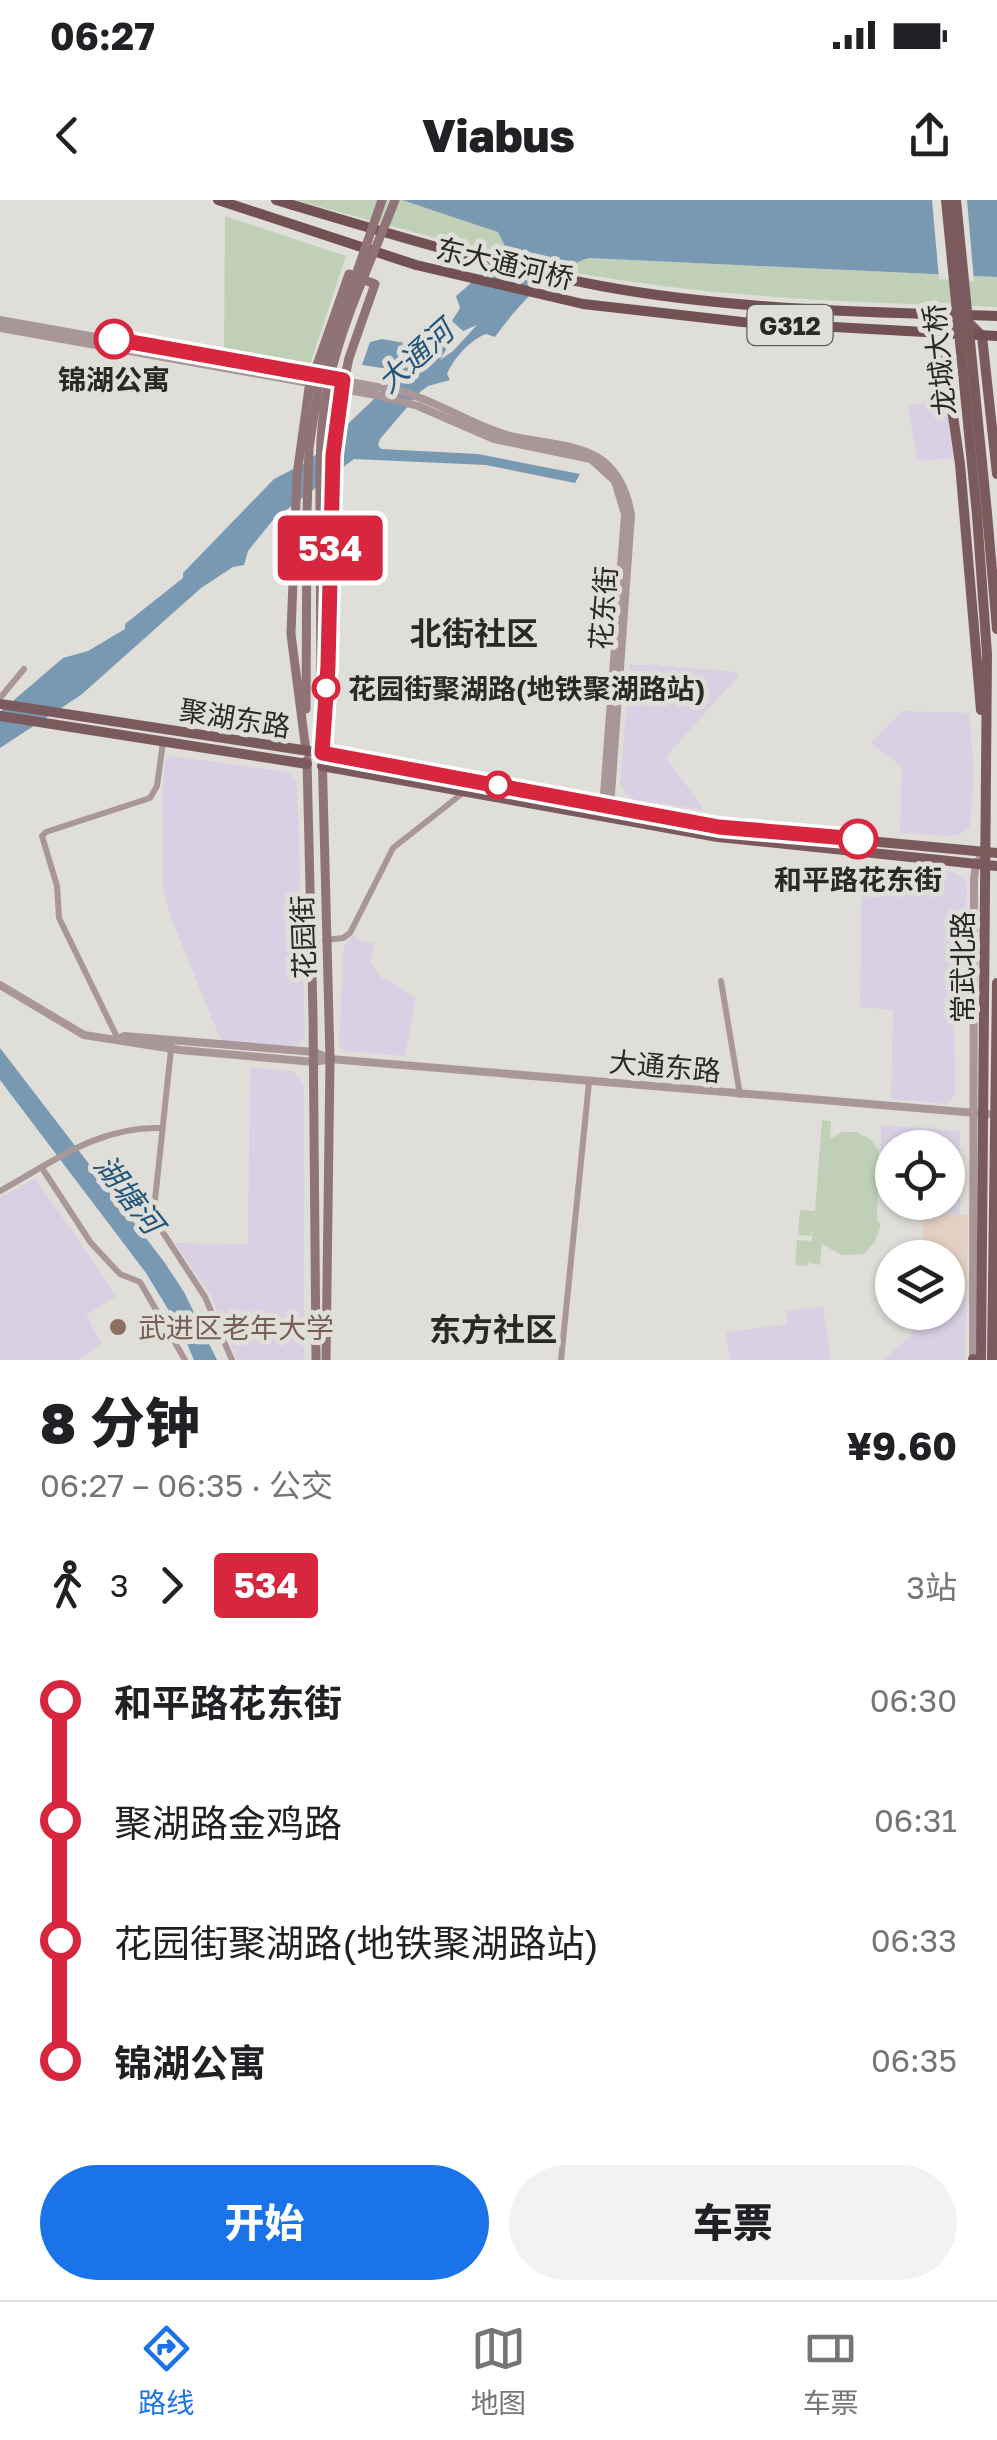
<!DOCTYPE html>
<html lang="zh">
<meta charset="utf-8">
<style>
:root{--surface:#fff;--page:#f2f2f2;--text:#202124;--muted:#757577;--line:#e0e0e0;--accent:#1a73e8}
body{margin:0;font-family:"Golos Text","Noto Sans SC",sans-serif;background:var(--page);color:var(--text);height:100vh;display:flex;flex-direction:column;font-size:38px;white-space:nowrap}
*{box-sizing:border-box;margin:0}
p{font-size:32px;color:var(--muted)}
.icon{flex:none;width:55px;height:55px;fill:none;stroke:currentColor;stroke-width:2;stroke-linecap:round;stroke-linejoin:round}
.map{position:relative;height:1160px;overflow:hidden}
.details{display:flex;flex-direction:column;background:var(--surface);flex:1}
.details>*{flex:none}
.badge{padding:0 20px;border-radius:8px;font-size:35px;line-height:65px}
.fabs{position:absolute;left:875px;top:930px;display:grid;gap:20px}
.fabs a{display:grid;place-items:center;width:90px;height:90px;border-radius:50%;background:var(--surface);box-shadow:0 2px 8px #0004;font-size:50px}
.map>.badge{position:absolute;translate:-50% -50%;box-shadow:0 0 0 5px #fff}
.legs{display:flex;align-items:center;gap:15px;height:110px;padding:0 40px;font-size:32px}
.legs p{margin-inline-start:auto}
.summary{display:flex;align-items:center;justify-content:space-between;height:170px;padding:0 40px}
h1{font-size:55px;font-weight:800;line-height:75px}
.button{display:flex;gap:20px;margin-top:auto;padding:20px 40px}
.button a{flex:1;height:115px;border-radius:60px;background:var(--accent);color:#fff;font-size:40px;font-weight:800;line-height:115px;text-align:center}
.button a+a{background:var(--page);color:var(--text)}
ul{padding:0 40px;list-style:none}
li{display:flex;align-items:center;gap:35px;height:120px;font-size:38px}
li i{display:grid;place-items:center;width:15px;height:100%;margin:0 12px;background:currentColor}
li i::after{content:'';width:25px;height:25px;margin:-12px;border:8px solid;border-radius:50%;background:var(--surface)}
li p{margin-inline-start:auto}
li:first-child i{background:linear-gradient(#0000 50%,currentColor 0)}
li:last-child i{background:linear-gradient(currentColor 50%,#0000 0)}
.status{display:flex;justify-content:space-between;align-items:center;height:70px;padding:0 50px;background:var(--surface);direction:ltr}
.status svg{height:28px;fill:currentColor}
header{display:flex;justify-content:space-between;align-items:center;height:130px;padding:0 40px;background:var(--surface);font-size:45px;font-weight:800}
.menu{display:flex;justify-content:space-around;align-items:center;height:140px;border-top:2px solid var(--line);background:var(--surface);font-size:28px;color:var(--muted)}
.menu a{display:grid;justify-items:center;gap:5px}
.menu .selected{color:var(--accent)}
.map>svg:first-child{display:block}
</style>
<div class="status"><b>06:27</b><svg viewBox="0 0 49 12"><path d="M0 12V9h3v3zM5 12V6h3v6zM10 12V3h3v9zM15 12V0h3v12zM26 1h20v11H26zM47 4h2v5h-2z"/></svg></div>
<header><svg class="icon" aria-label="back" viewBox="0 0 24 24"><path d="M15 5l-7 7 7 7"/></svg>Viabus<svg class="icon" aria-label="share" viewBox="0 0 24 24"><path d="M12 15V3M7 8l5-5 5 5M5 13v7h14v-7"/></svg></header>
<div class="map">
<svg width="997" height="1160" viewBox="0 0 997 1160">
<rect width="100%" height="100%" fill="#e0ded9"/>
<path fill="#d9d0e4" d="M947 200 954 258 917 261 908 205Z
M630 464 731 471 739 475 666 557 704 610 635 600 626 594 620 583Z
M902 511 969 513 974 572 970 626 964 632 952 636 900 633 902 567 871 543Z
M171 556 288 572 297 583 305 833 304 839 295 846 221 841 170 715 163 688 162 597 165 560Z
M862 664 951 671 964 677 967 685 963 808 954 809 955 893 947 904 891 899 893 810 860 807Z
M354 734 363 742 375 743 370 762 381 777 416 797 405 856 343 851 339 845 344 745Z
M250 867 291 871 299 876 304 887V1160H237L211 1096 175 1043 248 1044Z
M881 925 960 931V1015L923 1014V1003L948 1002V948H892V976L881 975Z
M35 978 117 1096 86 1115 102 1144 77 1160H0V998Z
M948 1093 967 1094 965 1160H883L911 1136 916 1113 948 1112Z
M823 1106 831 1160H730L726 1132 787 1124 786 1111Z"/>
<path fill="#e4d0c1" d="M923 1014 968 1015 967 1094 948 1093V1058L923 1057Z"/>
<path fill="#c0d0b7" d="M294 0H402L488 27 498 32 504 44 500 55Z
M225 16 346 56 309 167 224 150Z
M589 58 997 77V107C851 102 706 98 562 70L570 63Z
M822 920 831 921 830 939 842 932H856L872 940 879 952 877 1022 880 1023V1028L874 1043 864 1054 842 1055 822 1044 820 1065 810 1063V1057L808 1066 795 1065 797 1040 812 1041 813 1028 811 1036 798 1035 800 1010 815 1011Z"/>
<path fill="#7998b1" d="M402 0H997V77L589 58C550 69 518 105 495 137L486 134C470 140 454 158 447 174L450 180 428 186 420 192 380 239 378 245 381 249 478 254 580 274 575 283 486 265 354 259 273 320 248 351 244 365 233 367 201 388 81 495 0 548V512L63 458 88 451 125 429V424L183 378V373L274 279 309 261 395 179 389 169 362 165 370 142 382 139 422 146 436 137 447 148 440 160 453 151 477 125 463 131 452 121 460 108 456 96 499 59 504 44 498 32Z
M0 848 165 1063 184 1092 217 1160H194L182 1132 146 1073 0 880Z"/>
<path fill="#e0ded9" d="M932 0H967L974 81 939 79Z"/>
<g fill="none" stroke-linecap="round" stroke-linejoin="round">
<path stroke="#a99698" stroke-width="6" d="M0 498 24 469
M325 740 343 738 350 733 393 648 464 592
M721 781 740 895
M118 839 59 718 57 686 42 636 46 632 150 598 157 586 163 542
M172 840 155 1000 162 1031 205 1097 232 1160
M42 968 91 1043 120 1074 140 1082 185 1160
M0 991C53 962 98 926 161 928
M561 1160 589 882"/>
<path stroke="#a99698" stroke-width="8" d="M0 120 400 191C437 201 470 224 507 235 535 243 571 242 597 257 618 270 627 291 631 315L610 608
M0 128 376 195 418 206 494 239 591 259 615 281 625 314 603 607
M0 785 84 835 180 850 314 862 330 859 988 914
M118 839 124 836 314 852 330 859
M973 1160 974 679 976 663 986 651"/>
<path stroke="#8f7376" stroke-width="9" d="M320 312 321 482
M306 509 307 312
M322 548 330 859 326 1160
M306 551 291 434 297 275 309 188 349 74 375 84 349 158 335 225 329 445 322 553
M307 560 313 815 316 1160"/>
<path stroke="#7b5a5e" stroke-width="10" d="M987 313 997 429
M977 315 987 454 981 1160
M0 504 322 553 719 627 997 653
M981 510 960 264 941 133 961 115 982 136 997 274
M0 516 307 564
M322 566 718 637 997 666
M973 1160V1159
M992 1160 997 783"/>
<path stroke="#725054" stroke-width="10" d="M218 0 416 65 583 104 742 122 997 136
M276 0C383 32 490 65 601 86 731 110 865 112 997 116"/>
<path stroke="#8f7376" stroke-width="9" d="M307 312 309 248 319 181 382 0
M320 312C320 268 319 224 329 181 343 119 372 59 395 0"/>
<path stroke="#7b5a5e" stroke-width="10" d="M946 0 977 315
M956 0 987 313"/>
</g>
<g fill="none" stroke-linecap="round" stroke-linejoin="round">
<defs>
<path id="line-1" d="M114 139 343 180 333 255 328 466 322 553 719 627 858 639"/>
</defs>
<use href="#line-1" stroke="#fff" stroke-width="22"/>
<use href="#line-1" stroke="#d7263d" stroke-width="15"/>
</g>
<g fill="#fff" stroke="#d7263d" stroke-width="5">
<circle cx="114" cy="139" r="18"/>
<circle cx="326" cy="488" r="12"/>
<circle cx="498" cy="585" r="12"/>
<circle cx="858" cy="639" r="18"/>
</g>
<circle fill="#8d6e63" stroke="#e0ded9" stroke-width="4" cx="118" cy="1127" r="10"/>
<g text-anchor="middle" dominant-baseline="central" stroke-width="10" stroke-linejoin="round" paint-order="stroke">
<rect fill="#e0ded9" stroke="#615f5c" stroke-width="2.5" x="747.5" y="105" width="85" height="40" rx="8"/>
<g font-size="25" font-weight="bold" fill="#2a2927">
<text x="790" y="125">G312</text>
</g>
<g font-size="28" fill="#2a2927" stroke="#e0ded9">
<text transform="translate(505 63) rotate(13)">东大通河桥</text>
<text transform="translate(939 160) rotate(-96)">龙城大桥</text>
<text transform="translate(603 408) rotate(-86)">花东街</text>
<text transform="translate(235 518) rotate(9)">聚湖东路</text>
<text transform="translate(303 737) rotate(-92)">花园街</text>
<text transform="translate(962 767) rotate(-90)">常武北路</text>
<text transform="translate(665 866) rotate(5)">大通东路</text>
</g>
<g font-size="28" font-weight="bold" fill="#2a2927" stroke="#e0ded9">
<text x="114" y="179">锦湖公寓</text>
<text x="348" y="488" text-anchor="start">花园街聚湖路(地铁聚湖路站)</text>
<text x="858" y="679">和平路花东街</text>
</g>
<g font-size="28" fill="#785e54" stroke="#e0ded9" text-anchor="start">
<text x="138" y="1127">武进区老年大学</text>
</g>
<g font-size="30" font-style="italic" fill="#23567a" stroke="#e0ded9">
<text transform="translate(415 156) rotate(-42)">大通河</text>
<text transform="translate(129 994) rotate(52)">湖塘河</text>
</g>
<g font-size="32" font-weight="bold" fill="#2a2927" stroke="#e0ded9">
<text x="474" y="433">北街社区</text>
<text x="493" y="1129">东方社区</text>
</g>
</g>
</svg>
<div class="fabs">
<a><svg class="icon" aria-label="locate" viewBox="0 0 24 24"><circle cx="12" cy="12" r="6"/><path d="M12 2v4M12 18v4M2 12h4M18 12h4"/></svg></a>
<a><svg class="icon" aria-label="layers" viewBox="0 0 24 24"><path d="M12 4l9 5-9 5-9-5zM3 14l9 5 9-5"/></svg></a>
</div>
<b class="badge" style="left:330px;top:348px;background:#d7263d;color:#fff">534</b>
</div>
<section class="details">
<div class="summary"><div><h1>8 分钟</h1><p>06:27 – 06:35 · 公交</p></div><b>¥9.60</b></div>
<div class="legs"><svg class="icon" aria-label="walk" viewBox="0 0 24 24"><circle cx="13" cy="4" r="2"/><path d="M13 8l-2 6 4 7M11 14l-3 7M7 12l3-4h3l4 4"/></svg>3<svg class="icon" aria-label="forward" viewBox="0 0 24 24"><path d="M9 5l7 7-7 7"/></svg><b class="badge" style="background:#d7263d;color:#fff">534</b><p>3站</p></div>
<ul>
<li><i style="color:#d7263d"></i><b>和平路花东街</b><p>06:30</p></li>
<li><i style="color:#d7263d"></i><span>聚湖路金鸡路</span><p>06:31</p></li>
<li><i style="color:#d7263d"></i><span>花园街聚湖路(地铁聚湖路站)</span><p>06:33</p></li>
<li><i style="color:#d7263d"></i><b>锦湖公寓</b><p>06:35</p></li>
</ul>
<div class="button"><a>开始</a><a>车票</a></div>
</section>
<nav class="menu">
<a class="selected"><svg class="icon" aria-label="directions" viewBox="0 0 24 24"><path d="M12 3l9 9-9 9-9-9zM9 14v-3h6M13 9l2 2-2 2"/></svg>路线</a>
<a><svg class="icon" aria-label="map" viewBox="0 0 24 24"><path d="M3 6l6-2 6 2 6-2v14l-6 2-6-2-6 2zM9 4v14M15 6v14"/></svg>地图</a>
<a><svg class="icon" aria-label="tickets" viewBox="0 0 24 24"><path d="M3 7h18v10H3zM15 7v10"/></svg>车票</a>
</nav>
